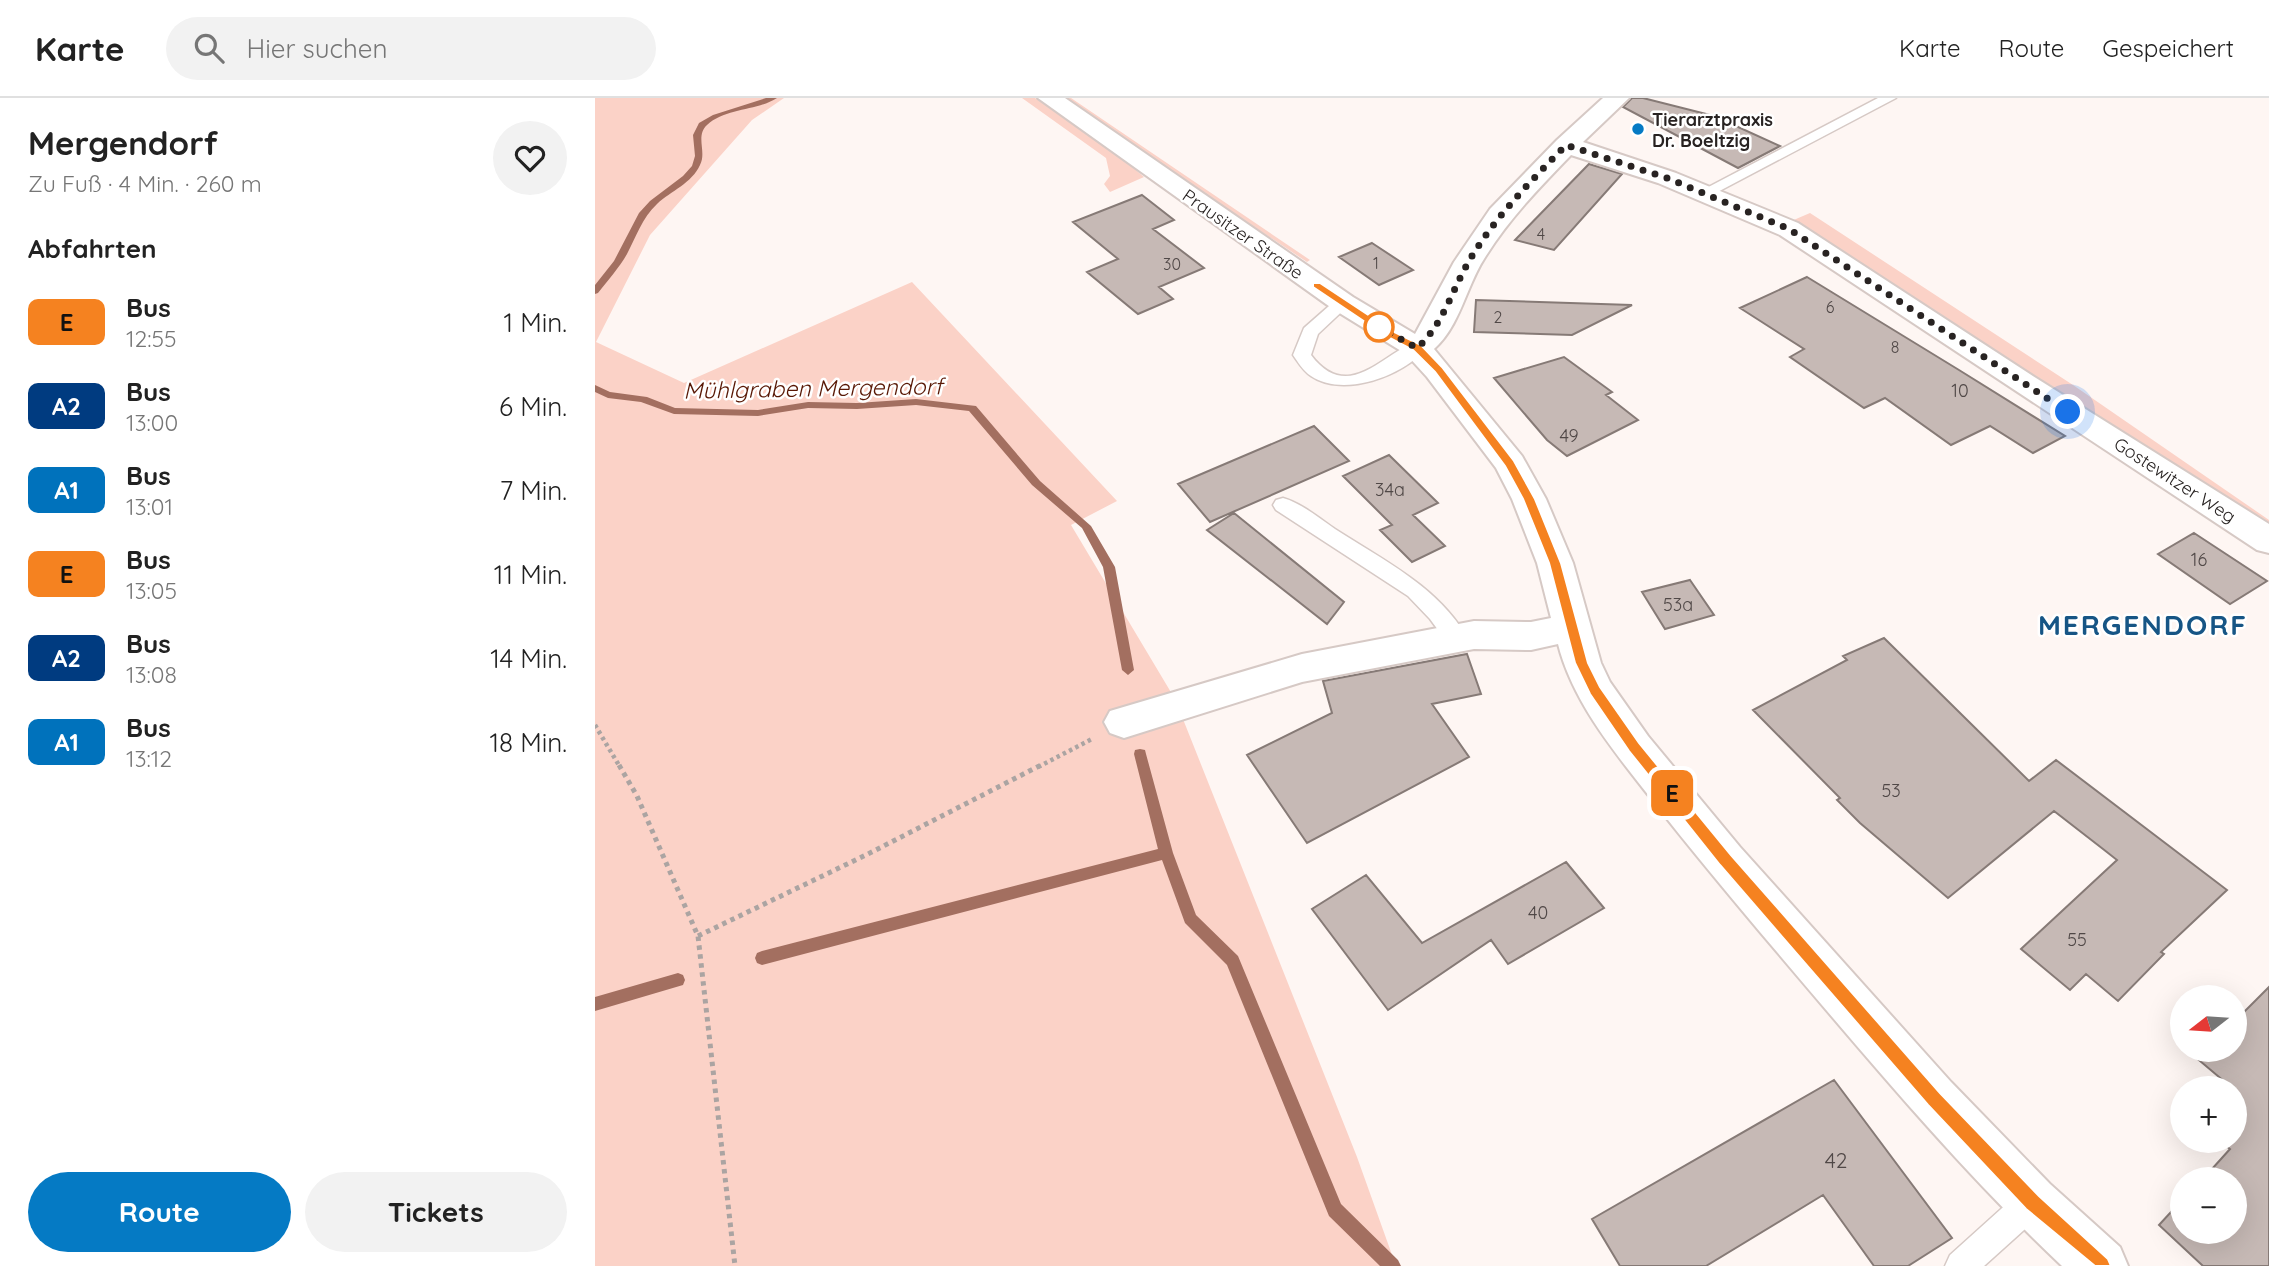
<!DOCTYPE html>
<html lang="de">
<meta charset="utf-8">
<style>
:root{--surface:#fff;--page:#f2f2f2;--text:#222;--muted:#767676;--line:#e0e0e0;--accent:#057ac4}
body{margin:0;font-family:Quicksand,sans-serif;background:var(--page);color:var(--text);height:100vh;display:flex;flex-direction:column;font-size:26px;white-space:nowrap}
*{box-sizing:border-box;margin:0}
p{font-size:23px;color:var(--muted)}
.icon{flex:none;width:38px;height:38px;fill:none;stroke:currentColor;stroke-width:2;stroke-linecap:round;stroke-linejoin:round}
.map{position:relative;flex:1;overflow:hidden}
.side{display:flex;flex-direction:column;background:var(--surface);width:595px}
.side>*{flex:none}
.badge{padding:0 14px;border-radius:10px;font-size:24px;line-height:46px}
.needle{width:46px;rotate:253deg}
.tools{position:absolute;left:1575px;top:887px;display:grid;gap:14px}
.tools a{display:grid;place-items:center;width:77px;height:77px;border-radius:50%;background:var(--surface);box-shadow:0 7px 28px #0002;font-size:35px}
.you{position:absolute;width:35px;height:35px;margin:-18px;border:5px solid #fff;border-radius:50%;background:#1a73e8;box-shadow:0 0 0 10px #1a73e833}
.map>.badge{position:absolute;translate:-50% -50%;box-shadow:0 0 0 4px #fff}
h2{padding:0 28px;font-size:26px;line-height:63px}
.round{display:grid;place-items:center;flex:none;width:74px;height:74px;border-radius:37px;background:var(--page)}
.summary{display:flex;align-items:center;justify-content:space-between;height:119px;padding:0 28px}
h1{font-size:33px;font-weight:700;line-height:52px}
.action{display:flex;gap:14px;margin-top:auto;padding:14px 28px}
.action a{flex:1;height:80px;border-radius:42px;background:var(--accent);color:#fff;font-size:28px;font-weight:700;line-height:80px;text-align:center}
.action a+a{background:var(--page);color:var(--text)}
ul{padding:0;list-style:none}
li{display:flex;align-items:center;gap:21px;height:84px;padding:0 28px}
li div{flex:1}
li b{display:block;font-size:26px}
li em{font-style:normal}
li .badge{min-width:77px;font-weight:700;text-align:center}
header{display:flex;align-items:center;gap:42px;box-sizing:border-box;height:98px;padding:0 35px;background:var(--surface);border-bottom:2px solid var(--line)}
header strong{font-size:33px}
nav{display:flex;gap:38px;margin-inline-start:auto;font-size:24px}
.search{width:490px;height:63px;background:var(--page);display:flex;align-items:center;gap:18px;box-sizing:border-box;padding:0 24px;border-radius:38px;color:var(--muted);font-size:26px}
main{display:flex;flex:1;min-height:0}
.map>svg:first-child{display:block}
</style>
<header>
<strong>Karte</strong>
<div class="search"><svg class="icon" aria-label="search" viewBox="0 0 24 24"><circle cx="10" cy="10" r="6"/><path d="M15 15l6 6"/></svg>Hier suchen</div>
<nav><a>Karte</a><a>Route</a><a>Gespeichert</a></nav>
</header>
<main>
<section class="side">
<div class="summary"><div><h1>Mergendorf</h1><p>Zu Fuß · 4 Min. · 260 m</p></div><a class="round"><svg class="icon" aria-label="heart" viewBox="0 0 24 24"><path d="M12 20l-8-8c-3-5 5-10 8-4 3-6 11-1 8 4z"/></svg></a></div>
<h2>Abfahrten</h2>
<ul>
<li><span class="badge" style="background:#f58220;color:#111">E</span><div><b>Bus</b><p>12:55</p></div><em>1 Min.</em></li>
<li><span class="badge" style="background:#003b80;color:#fff">A2</span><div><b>Bus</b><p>13:00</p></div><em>6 Min.</em></li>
<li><span class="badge" style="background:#0072bc;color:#fff">A1</span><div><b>Bus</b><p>13:01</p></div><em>7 Min.</em></li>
<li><span class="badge" style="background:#f58220;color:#111">E</span><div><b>Bus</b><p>13:05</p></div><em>11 Min.</em></li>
<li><span class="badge" style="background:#003b80;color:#fff">A2</span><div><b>Bus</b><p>13:08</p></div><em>14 Min.</em></li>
<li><span class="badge" style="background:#0072bc;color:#fff">A1</span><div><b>Bus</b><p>13:12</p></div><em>18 Min.</em></li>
</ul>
<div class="action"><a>Route</a><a>Tickets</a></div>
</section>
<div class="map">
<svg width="1674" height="1168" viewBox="0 0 1674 1168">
<rect width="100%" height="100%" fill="#fef6f3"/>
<path fill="#fbd2c7" d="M0 0H189L157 22 55 137 1 244 89 285 317 184 522 403 476 427 580 601 762 1059 801 1168H0Z
M427 0H440L521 55 549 79 515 94 509 86 515 78 511 60Z
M466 0H476L715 162 712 164Z
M1215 115 1478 287 1674 422V433L1463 294 1194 124Z"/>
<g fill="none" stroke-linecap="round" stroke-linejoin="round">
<path fill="#a36f60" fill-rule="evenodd" d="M171 0H182C162 13 131 10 112 27 100 38 112 54 105 67 97 85 76 93 62 106 47 120 41 139 32 156 24 170 13 182 3 195L0 196V187L19 163 44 115 55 103 88 78 97 68 100 58 98 37 104 25 118 17Z
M0 287 15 294 52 299 80 310 163 312 213 304 262 305 321 301 381 308 445 383 496 428 520 469 539 572 533 577 527 572 508 469 487 430 437 387 374 313 321 307 262 311 213 310 163 318 79 316 46 304 13 300 0 294Z
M545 651 550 652 551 656 578 755 601 817 643 858 746 1106 803 1162 806 1168H785L734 1118 632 867 590 825 567 762 167 867 162 865 160 860 162 855 167 853 563 751 539 656 540 652Z
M83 875 88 877 90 882 88 887 0 913V899Z"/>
</g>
<path fill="#c6b9b5" stroke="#867a76" stroke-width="2" d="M1037 0H1048L1119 18 1185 48 1143 70 1028 9Z
M994 66 1027 76 959 152 920 142Z
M547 97 579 122 558 131 609 170 564 189 578 201 543 216 492 174 523 161 478 124Z
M777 145 818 172 784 187 744 159Z
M1212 179 1364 272 1470 338 1438 355 1395 328 1356 347 1290 300 1269 310 1195 259 1209 251 1145 210Z
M881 202 1037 207 977 237 879 234Z
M969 259 1017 294 1011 297 1043 322 972 358 952 342 899 280Z
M719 328 754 363 615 424 583 386Z
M794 357 843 405 818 417 850 448 817 464 785 432 797 427 748 378Z
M639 415 749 504 732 526 612 432Z
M1599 435 1672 483 1635 506 1563 456Z
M1095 482 1119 517 1070 531 1047 494Z
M1289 540 1434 683 1461 662 1632 792 1566 854 1569 856 1523 903 1491 876 1475 892 1426 851 1522 762 1508 751 1459 713 1353 800 1265 725 1242 702 1245 700 1158 612 1252 562 1248 558Z
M872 556 886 596 837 606 874 659 712 745 652 657 737 615 728 583Z
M971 764 1009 810 913 866 896 842 793 912 717 811 771 777 827 845Z
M1674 889V1168H1608L1564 1127 1587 1102V1134H1640V1082H1607L1635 1051 1625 1043H1640V990H1624L1630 984 1592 952H1640V923Z
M1239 982 1357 1140 1313 1168H1279L1228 1097 1111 1168H1025L997 1121Z"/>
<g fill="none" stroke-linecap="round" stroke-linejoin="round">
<defs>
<path id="service" d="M1283 0H1301L1115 98 1110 100 1102 95Z
M748 200 756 205 723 236 716 257C758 313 798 239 828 246L831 250C809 278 748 300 716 278 708 273 703 264 698 257L709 230 742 201Z
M688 400C706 405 724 420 740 431 788 462 844 489 873 541L870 547 862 549 854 547 835 521 813 498 681 412 678 407 681 402Z
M1437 1089 1448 1093 1452 1104 1448 1115 1389 1168H1350L1355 1157 1426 1093Z"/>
<path id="minor" d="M443 0H470L758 199 820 236 859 164 895 111 962 42 1008 0H1034L988 44 1081 75 1203 125 1441 280 1674 426V455L1662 452 1185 137 1063 85 976 57C944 90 913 122 889 161 871 189 865 228 839 251L927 358 951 401 978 465 1006 565 1015 584 1053 638 1145 749 1356 984 1455 1086 1525 1149 1533 1168H1467C1358 1065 1263 949 1165 834 1129 791 1093 748 1058 703 1021 656 978 605 963 546L936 552 879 551 707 584 529 640 515 635 509 624 515 613 707 556 879 523 936 524 956 520 942 465 917 401 901 370 832 279 811 256 738 211Z"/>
</defs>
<use href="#service" stroke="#d6c9c5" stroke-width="3"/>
<use href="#minor" stroke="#d6c9c5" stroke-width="4"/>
<path stroke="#aba4a2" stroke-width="4.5" stroke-dasharray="3.5 3.5" stroke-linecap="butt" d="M0 627 25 669
M443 669 497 641"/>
<path stroke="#aba4a2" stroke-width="5" stroke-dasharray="4.5 4.5" stroke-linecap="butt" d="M24 667 42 698 103 838 140 1168
M103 838 273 756 446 667"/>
<use href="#service" fill="#fff" fill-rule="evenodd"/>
<use href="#minor" fill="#fff" fill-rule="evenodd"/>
</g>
<path fill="#f58220" stroke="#fff" stroke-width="2" d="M718 185H725L799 234 826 247 847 269 919 363 940 401 966 465 993 565 1005 589 1044 645 1136 757 1345 995 1444 1098 1513 1161 1516 1168H1500L1431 1111 1333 1007 1125 767 1034 653 995 596 980 565 954 465 928 401 910 368 840 274 818 252 791 238 718 189Z"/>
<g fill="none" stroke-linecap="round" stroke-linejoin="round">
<path stroke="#282322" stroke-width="7" stroke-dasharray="0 12.6" d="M784 229 822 250C848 227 857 192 874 163 900 119 935 84 971 47L1072 80 1194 131 1473 314"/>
</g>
<circle fill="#057ac4" stroke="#fff" stroke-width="2.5" cx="1043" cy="31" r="7"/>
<circle fill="#fff" stroke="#f58220" stroke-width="3.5" cx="784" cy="229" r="14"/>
<g text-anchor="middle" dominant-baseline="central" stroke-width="5" stroke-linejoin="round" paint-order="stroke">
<g font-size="16" fill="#504847">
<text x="946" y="136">4</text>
<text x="781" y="165">1</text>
<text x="577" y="166">30</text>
<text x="1235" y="209">6</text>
<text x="903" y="219">2</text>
<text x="1300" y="249">8</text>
</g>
<g font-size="18" font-weight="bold" fill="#282322" stroke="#fff" text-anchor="start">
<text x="1057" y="21">Tierarztpraxis<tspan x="1057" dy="21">Dr. Boeltzig</tspan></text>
</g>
<g font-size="18" fill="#282322" stroke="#fff">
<text transform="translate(648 136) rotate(35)">Prausitzer Straße</text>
<text transform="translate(1580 382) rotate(33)">Gostewitzer Weg</text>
</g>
<g font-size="18" fill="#504847">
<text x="1365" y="292">10</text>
<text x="974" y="337">49</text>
<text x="795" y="391">34a</text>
<text x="1604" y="461">16</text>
<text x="1083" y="506">53a</text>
<text x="1296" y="692">53</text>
<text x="943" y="814">40</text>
<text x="1482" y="841">55</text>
</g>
<g font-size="21" fill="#504847">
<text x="1241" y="1062">42</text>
</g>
<g font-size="23" font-style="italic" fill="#581704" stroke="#fff">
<text transform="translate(218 290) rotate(-1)">Mühlgraben Mergendorf</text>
</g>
<g font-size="28" font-weight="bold" letter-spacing="2" fill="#165585" stroke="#fff">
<text x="1548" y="526">MERGENDORF</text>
</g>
</g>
</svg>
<div class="tools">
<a><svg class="needle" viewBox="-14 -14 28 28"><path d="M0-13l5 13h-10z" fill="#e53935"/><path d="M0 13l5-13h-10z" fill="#767676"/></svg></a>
<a>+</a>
<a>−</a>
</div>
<div class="you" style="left:1473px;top:314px"></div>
<b class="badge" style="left:1077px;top:695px;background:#f58220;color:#111">E</b>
</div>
</main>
